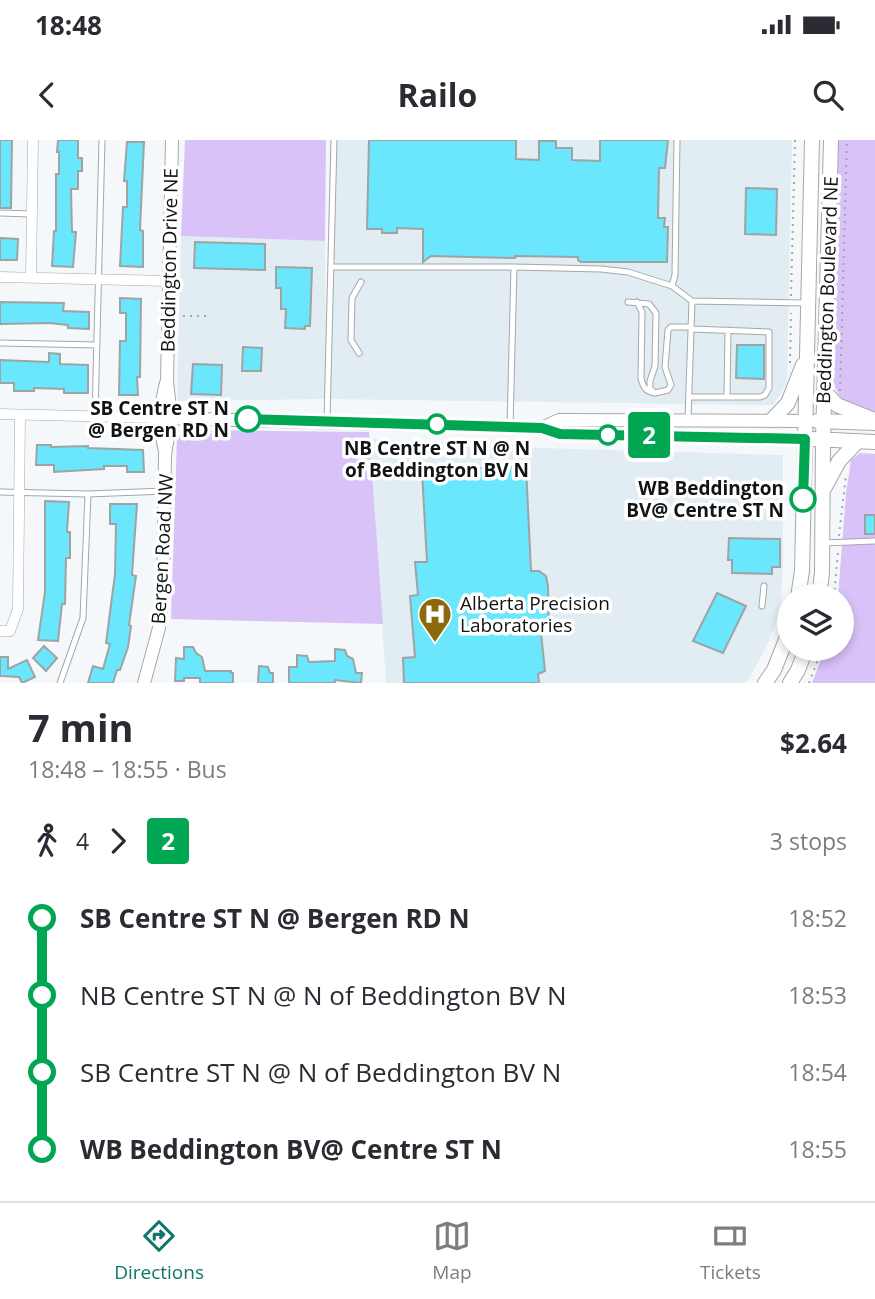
<!DOCTYPE html>
<meta charset="utf-8">
<style>
:root{--surface:#fff;--page:#f2f2f3;--text:#2b2b33;--muted:#7c7c81;--line:#e1e1e2;--accent:#0f766e}
body{margin:0;font-family:"Open Sans",sans-serif;background:var(--page);color:var(--text);height:100vh;display:flex;flex-direction:column;font-size:26px;white-space:nowrap}
*{box-sizing:border-box;margin:0}
p{font-size:23px;color:var(--muted)}
.icon{flex:none;width:38px;height:38px;fill:none;stroke:currentColor;stroke-width:2;stroke-linecap:round;stroke-linejoin:round}
.map{position:relative;height:543px;overflow:hidden}
.side{display:flex;flex-direction:column;background:var(--surface);flex:1}
.side>*{flex:none}
.badge{padding:0 14px;border-radius:5px;font-size:24px;line-height:46px}
.fabs{position:absolute;left:777px;top:444px;display:grid;gap:14px}
.fabs a{display:grid;place-items:center;width:77px;height:77px;border-radius:50%;background:var(--surface);box-shadow:0 4px 10px #0003;font-size:35px}
.map>.badge{position:absolute;translate:-50% -50%;box-shadow:0 0 0 4px #fff}
.legs{display:flex;align-items:center;gap:10px;height:77px;padding:0 28px;font-size:23px}
.legs p{margin-inline-start:auto}
.overview{display:flex;align-items:center;justify-content:space-between;height:119px;padding:0 28px}
h1{font-size:38px;font-weight:700;line-height:52px}
ul{padding:0 28px;list-style:none}
li{display:flex;align-items:center;gap:24px;height:77px;font-size:26px}
li i{display:grid;place-items:center;width:10px;height:100%;margin:0 9px;background:currentColor}
li i::after{content:'';width:18px;height:18px;margin:-9px;border:5px solid;border-radius:50%;background:var(--surface)}
li p{margin-inline-start:auto}
li:first-child i{background:linear-gradient(#0000 50%,currentColor 0)}
li:last-child i{background:linear-gradient(currentColor 50%,#0000 0)}
.status{display:flex;justify-content:space-between;align-items:center;height:49px;padding:0 35px;background:var(--surface);direction:ltr}
.status svg{height:19px;fill:currentColor}
header{display:flex;justify-content:space-between;align-items:center;height:91px;padding:0 28px;background:var(--surface);font-size:32px;font-weight:700}
.tabs{display:flex;justify-content:space-around;align-items:center;height:98px;border-top:2px solid var(--line);background:var(--surface);font-size:19px;color:var(--muted)}
.tabs a{display:grid;justify-items:center;gap:4px}
.tabs .on{color:var(--accent)}
.map>svg:first-child{display:block}
</style>
<div class="status"><b>18:48</b><svg viewBox="0 0 49 12"><path d="M0 12V9h3v3zM5 12V6h3v6zM10 12V3h3v9zM15 12V0h3v12zM26 1h20v11H26zM47 4h2v5h-2z"/></svg></div>
<header><svg class="icon" aria-label="back" viewBox="0 0 24 24"><path d="M15 5l-7 7 7 7"/></svg>Railo<svg class="icon" aria-label="search" viewBox="0 0 24 24"><circle cx="10" cy="10" r="6"/><path d="M15 15l6 6"/></svg></header>
<div class="map">
<svg width="875" height="543" viewBox="0 0 875 543">
<rect width="100%" height="100%" fill="#f5f8fb"/>
<path fill="#e2ecf3" d="M330 0H792L787 243 773 265 325 259 177 261 181 96 325 101 326 206Z
M370 299 540 308 783 315V427L780 473 767 505 749 539 745 543H386Z"/>
<path fill="#d8c2f7" d="M185 0H326L325 101 181 96Z
M838 0H875V272C853 269 839 263 833 241Z
M190 290 369 292 383 484 171 479 177 298Z
M860 313 875 314V543H812L825 509H842V457H838L846 353 851 320Z"/>
<path fill="#6ae7fc" stroke="#9ea3a4" stroke-width="2" d="M0 0H12L11 68H0Z
M58 0H78V18H82V31H78V49H71L72 92H76L73 127 52 126 54 91H56V34H59V12H57Z
M369 0H516V19L539 20V1H556V8H572V20L600 21V0H668L665 28H659L658 78H665L664 87H668L667 122H581L578 120V117L515 116V118L431 116 423 122V89L397 88V93H382V89H367Z
M127 2H144L140 90 143 91V127L120 126 123 67H127V41H124Z
M746 48 777 49 776 95 745 94Z
M0 98 18 99 17 120H0Z
M195 102 265 104V130L194 128Z
M276 127 312 128 310 186H305V189L285 188 286 169H281V148H276Z
M120 158 141 159 140 237H137L138 255H119L120 201H126V173H120Z
M0 162 64 163 63 171 89 172V189L68 188V185L49 183 0 184Z
M737 205H764V239L736 238Z
M243 207 262 208 261 231H242Z
M49 213 60 214V224L88 225V253H64V249L34 248V251H14V243H0V220L49 222Z
M193 224 222 225 221 255 191 254Z
M37 305H51V307L88 306V308L143 310 144 332H127V326H104V329L54 332V325H36Z
M526 326 531 431H539L546 436 548 446 549 493H541L545 531 538 534 539 543H404L403 518 415 517 410 456 418 455 415 422H427L422 331Z
M45 361 69 362 67 392H70V418H66L65 464H62L58 501 38 500 45 452Z
M110 364H137L132 435 136 436 129 485 131 486 128 507 120 530H117L113 543H88L93 526 103 529 110 504 106 503 115 434 116 384H110Z
M865 375H875V394H865Z
M729 398 780 399V427H772V434L732 433V420H728Z
M717 453 746 466 723 513 693 501Z
M44 506 57 518 46 531 33 518Z
M184 507H193L196 513 202 517 205 531H231V533H233V543H200V538H184V541H175L176 518 184 519Z
M335 509 345 510 347 516 353 519 356 533H362L361 543 335 540V543H289V527H297V515L307 516 309 522 335 521Z
M0 517H8V529L27 520 35 537 22 543 19 537 0 536Z
M259 526 268 527 270 533H273V543H258Z"/>
<g fill="none" stroke-linecap="round" stroke-linejoin="round">
<defs>
<path id="service" d="M0 73 32 74
M331 127H514
M672 146 675 135 677 0
M628 162 649 164 656 173 655 226 650 241V249L655 253 668 250 671 245 665 227 668 190 671 187H691
M637 162 642 172 641 238C643 247 645 251 655 253
M0 203 97 205
M359 213 351 200 352 158 361 142
M689 257H760L765 255 769 248V192L691 189
M727 257 728 190
M95 276 102 0
M688 279 692 161
M327 280 334 0
M510 287 514 127 601 129 628 132 672 146 692 161 806 163
M0 352 88 354 165 351
M823 403 875 401
M762 466 764 446
M60 543 83 478 88 354"/>
<path id="minor" d="M0 137 169 141
M31 137 33 0
M0 274 161 278
M0 491H10L18 469 20 275"/>
<path id="tertiary" d="M161 278 542 288 560 294 805 299
M542 288 559 280 805 281
M165 311C159 288 160 266 166 243
M144 543 159 488 163 455 165 315 171 278 167 241 172 0"/>
<path id="secondary" d="M825 252 837 265 874 280
M772 280 788 263 803 225
M817 281 875 283
M813 299 875 302
M825 347 839 321 858 301
M798 457 802 431 812 0
M819 457 822 433 823 300 831 0
M765 543 774 530 789 492
M790 543 798 530 806 509"/>
</defs>
<use href="#service" stroke="#a4a8ab" stroke-width="7"/>
<use href="#minor" stroke="#a4a8ab" stroke-width="11"/>
<use href="#tertiary" stroke="#a4a8ab" stroke-width="14"/>
<use href="#secondary" stroke="#a4a8ab" stroke-width="16"/>
<path stroke="#a4a6a8" stroke-width="2" stroke-dasharray="2 5" stroke-linecap="butt" d="M791 156 795 0
M183 176H206
M790 223 791 173
M840 251 847 0
M839 396 846 335
M834 457 838 412
M809 543 822 509"/>
<use href="#service" stroke="#fff" stroke-width="5"/>
<use href="#minor" stroke="#fff" stroke-width="10"/>
<use href="#tertiary" stroke="#fff" stroke-width="12"/>
<use href="#secondary" stroke="#fff" stroke-width="14"/>
</g>
<g fill="none" stroke-linecap="round" stroke-linejoin="round">
<defs>
<path id="line-1" d="M248 279 542 288 560 294 805 299 803 359"/>
</defs>
<use href="#line-1" stroke="#fff" stroke-width="16"/>
<use href="#line-1" stroke="#00a651" stroke-width="10"/>
</g>
<defs>
<symbol id="hospital-pin" viewBox="-11 -11 22 30"><path d="M0 17L-7.5 6A9.5 9.5 0 1 1 7.5 6Z" fill="#8c6a0b" stroke="#fff"/><path d="M-5-5h3v3.5h4V-5h3V5h-3V1.5h-4V5h-3Z" fill="#fff"/></symbol>
</defs>
<g fill-rule="evenodd">
<use href="#hospital-pin" x="416" y="455" width="38" height="52"/>
</g>
<g fill="#fff" stroke="#00a651" stroke-width="3.5">
<circle cx="248" cy="279" r="12"/>
<circle cx="437" cy="284" r="9"/>
<circle cx="608" cy="295" r="9"/>
<circle cx="803" cy="359" r="12"/>
</g>
<g text-anchor="middle" dominant-baseline="central" stroke-width="7" stroke-linejoin="round" paint-order="stroke">
<g font-size="19" fill="#121314" stroke="#fff">
<text transform="translate(169 120) rotate(-89)">Beddington Drive NE</text>
<text transform="translate(827 150) rotate(-88)">Beddington Boulevard NE</text>
<text transform="translate(162 409) rotate(-87)">Bergen Road NW</text>
</g>
<g font-size="19" font-weight="bold" fill="#121314" stroke="#fff" text-anchor="end">
<text x="229" y="268">SB Centre ST N<tspan x="229" dy="22">@ Bergen RD N</tspan></text>
<text x="437" y="308" text-anchor="middle">NB Centre ST N @ N<tspan x="437" dy="22">of Beddington BV N</tspan></text>
<text x="784" y="348">WB Beddington<tspan x="784" dy="22">BV@ Centre ST N</tspan></text>
</g>
<g font-size="19" fill="#121314" stroke="#fff" text-anchor="start">
<text x="460" y="463">Alberta Precision<tspan x="460" dy="22">Laboratories</tspan></text>
</g>
</g>
</svg>
<div class="fabs">
<a><svg class="icon" aria-label="layers" viewBox="0 0 24 24"><path d="M12 4l9 5-9 5-9-5zM3 14l9 5 9-5"/></svg></a>
</div>
<b class="badge" style="left:649px;top:295px;background:#00a651;color:#fff">2</b>
</div>
<section class="side">
<div class="overview"><div><h1>7 min</h1><p>18:48 – 18:55 · Bus</p></div><b>$2.64</b></div>
<div class="legs"><svg class="icon" aria-label="walk" viewBox="0 0 24 24"><circle cx="13" cy="4" r="2"/><path d="M13 8l-2 6 4 7M11 14l-3 7M7 12l3-4h3l4 4"/></svg>4<svg class="icon" aria-label="forward" viewBox="0 0 24 24"><path d="M9 5l7 7-7 7"/></svg><b class="badge" style="background:#00a651;color:#fff">2</b><p>3 stops</p></div>
<ul>
<li><i style="color:#00a651"></i><b>SB Centre ST N @ Bergen RD N</b><p>18:52</p></li>
<li><i style="color:#00a651"></i><span>NB Centre ST N @ N of Beddington BV N</span><p>18:53</p></li>
<li><i style="color:#00a651"></i><span>SB Centre ST N @ N of Beddington BV N</span><p>18:54</p></li>
<li><i style="color:#00a651"></i><b>WB Beddington BV@ Centre ST N</b><p>18:55</p></li>
</ul>
</section>
<nav class="tabs">
<a class="on"><svg class="icon" aria-label="directions" viewBox="0 0 24 24"><path d="M12 3l9 9-9 9-9-9zM9 14v-3h6M13 9l2 2-2 2"/></svg>Directions</a>
<a><svg class="icon" aria-label="map" viewBox="0 0 24 24"><path d="M3 6l6-2 6 2 6-2v14l-6 2-6-2-6 2zM9 4v14M15 6v14"/></svg>Map</a>
<a><svg class="icon" aria-label="tickets" viewBox="0 0 24 24"><path d="M3 7h18v10H3zM15 7v10"/></svg>Tickets</a>
</nav>
